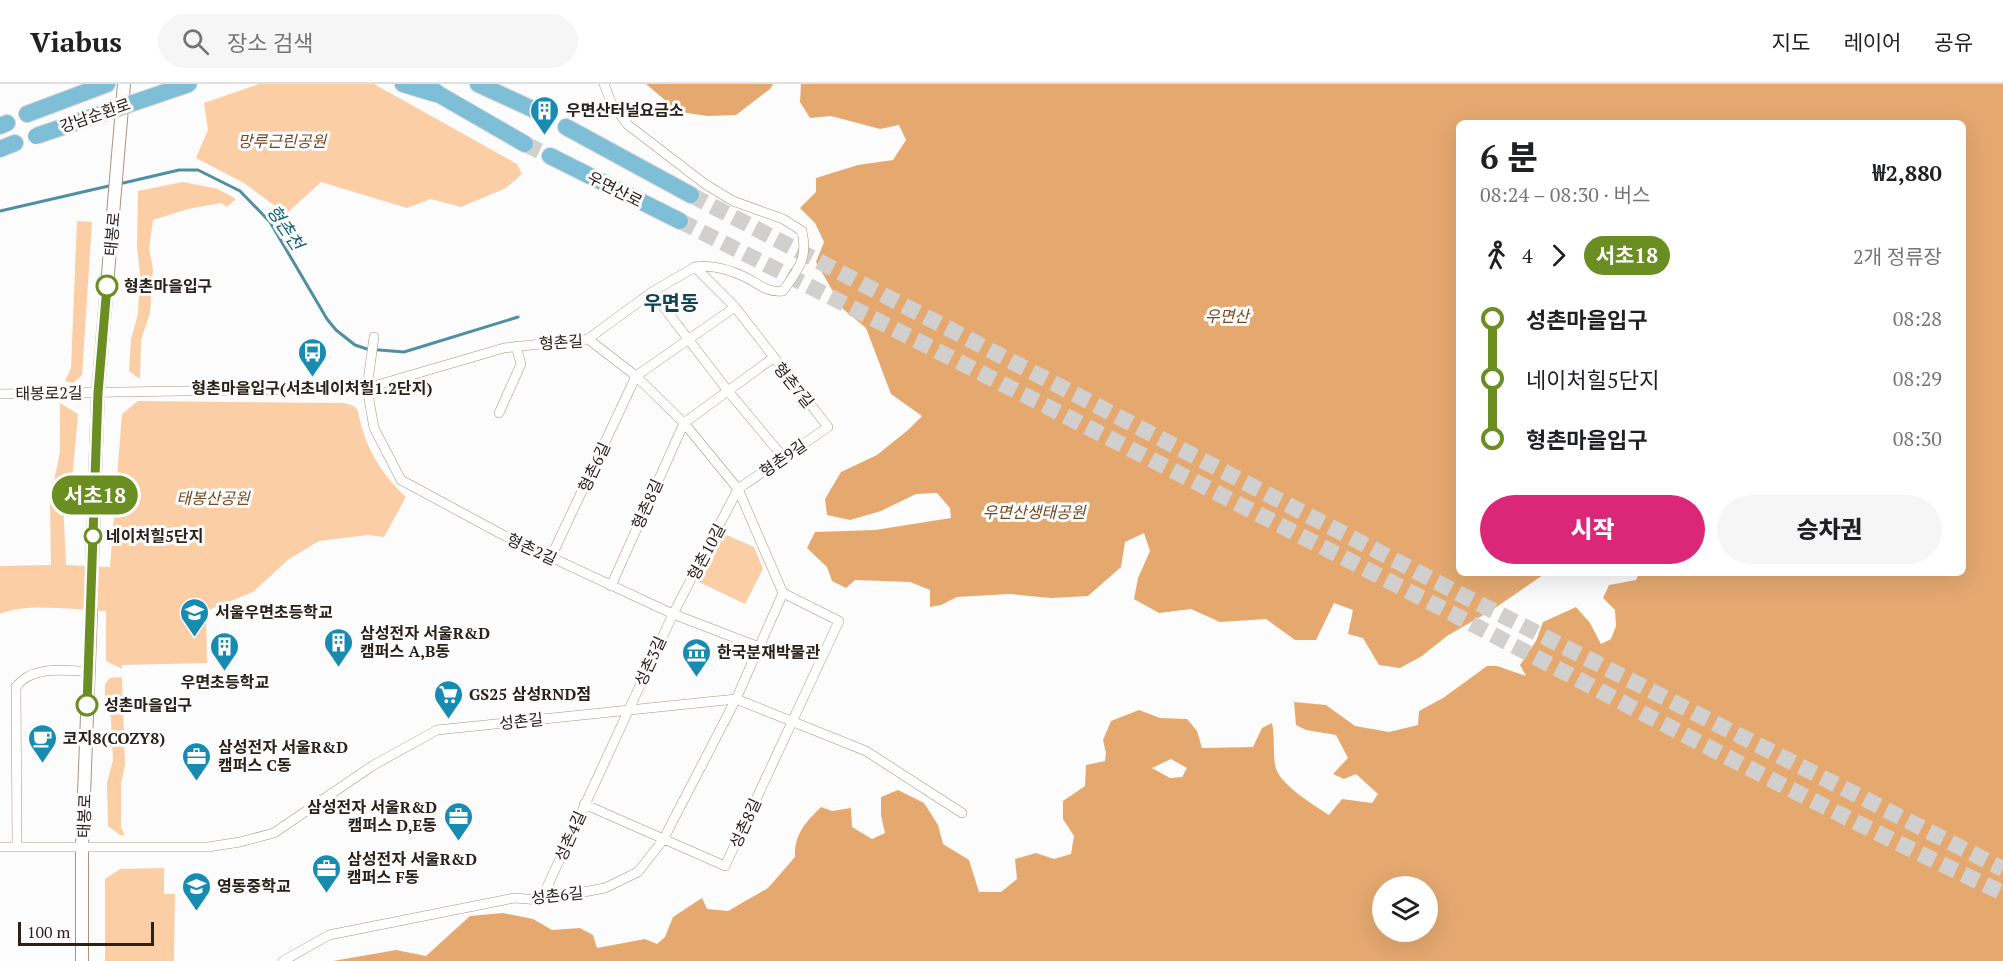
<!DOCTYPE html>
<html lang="ko">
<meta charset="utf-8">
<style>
:root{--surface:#fff;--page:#f6f6f6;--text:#202124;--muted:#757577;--line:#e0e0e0;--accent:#db2777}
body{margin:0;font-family:"PT Serif","Noto Sans KR",serif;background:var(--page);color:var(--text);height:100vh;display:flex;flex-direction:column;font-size:22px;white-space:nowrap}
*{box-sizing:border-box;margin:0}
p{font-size:20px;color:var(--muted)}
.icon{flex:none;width:33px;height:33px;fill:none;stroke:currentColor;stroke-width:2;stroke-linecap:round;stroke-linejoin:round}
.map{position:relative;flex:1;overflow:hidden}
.details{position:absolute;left:1456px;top:36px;width:510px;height:456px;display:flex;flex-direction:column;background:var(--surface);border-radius:9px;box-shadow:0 6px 24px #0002}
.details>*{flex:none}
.badge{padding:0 12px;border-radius:20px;font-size:21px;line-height:39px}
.buttons{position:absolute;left:1372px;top:792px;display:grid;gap:12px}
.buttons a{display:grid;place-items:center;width:66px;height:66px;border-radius:50%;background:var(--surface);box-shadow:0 6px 24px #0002;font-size:30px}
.scale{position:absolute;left:18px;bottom:15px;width:136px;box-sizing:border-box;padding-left:6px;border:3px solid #2c2118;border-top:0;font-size:16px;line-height:21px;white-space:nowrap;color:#2c2118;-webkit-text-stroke:4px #fcfcfc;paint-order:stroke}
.map>.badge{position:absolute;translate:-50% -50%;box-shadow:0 0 0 3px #fff}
.legs{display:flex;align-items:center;gap:9px;height:66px;padding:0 24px;font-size:20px}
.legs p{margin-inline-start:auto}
.summary{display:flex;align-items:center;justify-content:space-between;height:102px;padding:0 24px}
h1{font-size:33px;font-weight:800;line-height:45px}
.primary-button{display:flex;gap:12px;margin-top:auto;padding:12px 24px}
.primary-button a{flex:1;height:69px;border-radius:36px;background:var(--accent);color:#fff;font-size:24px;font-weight:800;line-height:69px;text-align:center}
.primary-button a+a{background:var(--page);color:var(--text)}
ul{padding:0 24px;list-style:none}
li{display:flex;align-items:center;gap:21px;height:60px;font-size:22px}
li i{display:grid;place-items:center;width:9px;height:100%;margin:0 8px;background:currentColor}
li i::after{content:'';width:15px;height:15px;margin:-8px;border:4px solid;border-radius:50%;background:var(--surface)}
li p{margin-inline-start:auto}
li:first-child i{background:linear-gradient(#0000 50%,currentColor 0)}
li:last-child i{background:linear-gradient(currentColor 50%,#0000 0)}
header{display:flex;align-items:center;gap:36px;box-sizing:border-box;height:84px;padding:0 30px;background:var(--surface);border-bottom:2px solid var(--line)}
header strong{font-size:28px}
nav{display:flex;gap:33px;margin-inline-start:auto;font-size:21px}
.search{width:420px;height:54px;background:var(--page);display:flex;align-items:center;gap:15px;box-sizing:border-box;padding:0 21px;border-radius:33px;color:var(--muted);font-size:22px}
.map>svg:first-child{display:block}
</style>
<header>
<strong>Viabus</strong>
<div class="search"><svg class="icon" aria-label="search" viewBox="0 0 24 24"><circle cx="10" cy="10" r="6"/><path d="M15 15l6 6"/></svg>장소 검색</div>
<nav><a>지도</a><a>레이어</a><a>공유</a></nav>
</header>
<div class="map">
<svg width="2003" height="877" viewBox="0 0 2003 877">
<rect width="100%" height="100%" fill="#fcfcfc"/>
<path fill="#fbcea5" d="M259 0H374L517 80 522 90 506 104 461 123 431 115 407 124 321 98 286 130 244 99 196 74 208 46 204 19Z
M183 98 218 105 236 115 227 123 221 119 188 125 153 136 149 164 153 185 150 229 141 256 140 295 129 287 131 255 138 230 140 189 137 163 138 107Z
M77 137 92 138 82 291 73 299 65 297 71 284Z
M138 317 344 319 354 322 358 327C364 361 380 389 406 413L384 453 368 451 319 457 289 475 253 508 206 527 207 579 122 581V585L106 577V527C77 526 25 518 0 530V482L51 481 50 416 60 368V319L78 330 73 386 63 417 66 481 110 483 122 330Z
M722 449 754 463 763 485 745 520 697 497Z
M122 593 125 680 121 701V744L125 751H120L108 742 107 699 113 676 111 635 105 611V600L110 594Z
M164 784V810H175L174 877H105V795L120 785Z"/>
<path fill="#e5a970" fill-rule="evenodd" d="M646 0H773L770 5 736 31 708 32 679 28Z
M801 0H2003V877H333L396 866 426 872 470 832 503 829 533 835 552 846 580 844 593 851 597 864 645 855 657 860 665 853 673 833 702 814 707 825 728 827 768 804 795 773C794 750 806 738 821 723L832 727 851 724 852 743 872 755 885 749 881 731V713L898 706 924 719 938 741 943 760 969 776 979 808H1001L1017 795 1015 775 1036 769 1054 775 1071 770 1074 752 1063 735V717L1085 702 1086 681 1105 677 1106 669 1103 656 1111 637 1139 626 1160 634 1187 635 1197 647 1202 664 1253 663 1262 644 1272 639C1275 653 1273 667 1275 681 1278 700 1314 721 1329 731L1342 715 1372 719 1378 710 1356 690 1344 695 1333 690 1348 674 1336 651 1306 646 1296 641 1294 618 1326 621 1355 642 1389 648 1418 641 1419 627 1443 614 1487 582H1497L1526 592 1520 581 1536 557 1543 538 1576 523 1590 539 1601 560 1611 555 1616 542 1615 526 1603 514 1609 501 1636 496 1639 489H1964V39H1460V489H1546L1495 524 1447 552 1422 572 1400 584 1379 581 1363 554 1348 550 1353 526 1334 519 1316 556H1295L1266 535 1220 538 1191 525 1159 529 1134 515 1138 494 1150 467 1144 449 1125 458 1121 483 1088 512 1051 514 1009 510 957 513 941 521 930 523V506L910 498 855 496 846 504 832 497 827 483 807 464 815 448 875 446 951 434 950 424 937 409 916 410 881 427 850 436 827 431 825 415 841 388 877 371 908 346 922 332 891 310 866 244 843 225 816 178 824 158 815 139 800 124 816 108V94L858 81 893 76 906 56 899 41 880 45 831 32 810 34 800 18ZM1171 675 1187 684 1182 693 1170 694 1152 684ZM1383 802H1428V848H1383Z"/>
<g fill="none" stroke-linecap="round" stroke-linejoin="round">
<path stroke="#4f8ea3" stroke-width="3" d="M119 100 179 86H198L240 107 270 138 327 235 336 246 355 261 367 265 404 268 518 233
M0 127 113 101"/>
<path stroke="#d2d0ce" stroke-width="12" stroke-dasharray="12 6" stroke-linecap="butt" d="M91 526 92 481"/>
<path stroke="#d2d0ce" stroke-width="16" stroke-dasharray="16 8" stroke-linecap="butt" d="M541 29 566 43
M525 60 550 72
M691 111 1460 510 2003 785
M680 137C938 267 1195 397 1451 529 1634 624 1816 722 2003 809"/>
<defs>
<path id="minor" d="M604 0 611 18 628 41 705 100 733 117 783 135 802 147C808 175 799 184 783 207 767 209 759 200 745 193 728 185 712 180 695 183
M652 208 728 307 784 374
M374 253 367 304 374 344 401 396 503 451 673 530 759 563
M588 255 652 208 695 183 735 223
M0 310 367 304 504 264 588 255 636 292 684 339 738 405 783 509 736 615 663 756 638 788 605 804 541 816 514 814 329 851 283 877
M499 329 521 280 516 262
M611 502 684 339 773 274
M584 720 725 782 839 537 783 509
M0 763H208L240 758 274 749 372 682 437 646 736 615 866 667 962 729
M17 763 16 603C32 581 64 587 89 587
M541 816 673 530 738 405 828 343 735 223 636 292 551 473"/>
<path id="tertiary" d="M92 481 98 308 124 0
M82 877V763L91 526"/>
<path id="trunk" d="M403 0 436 10
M425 0 440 11 525 60
M478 0 541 29
M27 30 107 0
M0 42 7 39
M566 43 691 111
M0 65 15 59
M550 72 680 137"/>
</defs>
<use href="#minor" stroke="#ac927b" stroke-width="10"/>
<use href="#tertiary" stroke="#ac927b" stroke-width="14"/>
<use href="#trunk" stroke="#d9d7d5" stroke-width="18"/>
<use href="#minor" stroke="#fff" stroke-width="9"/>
<use href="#tertiary" stroke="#fff" stroke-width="12"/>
<use href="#trunk" stroke="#7ebfd7" stroke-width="16"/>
<defs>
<path id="trunk-bridge" d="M36 52 189 0"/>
</defs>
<use href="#trunk-bridge" stroke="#d9d7d5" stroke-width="18" stroke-linecap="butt"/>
<use href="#trunk-bridge" stroke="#7ebfd7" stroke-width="16"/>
</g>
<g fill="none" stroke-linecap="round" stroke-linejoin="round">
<defs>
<path id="line-1" d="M87 621 98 309 107 202"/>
</defs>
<use href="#line-1" stroke="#fff" stroke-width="14"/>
<use href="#line-1" stroke="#6b8e23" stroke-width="9"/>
</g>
<defs>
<symbol id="building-pin" viewBox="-11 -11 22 30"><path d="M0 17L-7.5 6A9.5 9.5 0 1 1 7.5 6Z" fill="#178cb0" stroke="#fcfcfc"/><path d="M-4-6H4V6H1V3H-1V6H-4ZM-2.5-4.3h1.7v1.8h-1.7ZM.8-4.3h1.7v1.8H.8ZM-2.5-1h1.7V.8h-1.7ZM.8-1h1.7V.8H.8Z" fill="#fff"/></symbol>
<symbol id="bus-pin" viewBox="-11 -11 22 30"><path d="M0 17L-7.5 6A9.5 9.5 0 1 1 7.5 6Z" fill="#178cb0" stroke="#fcfcfc"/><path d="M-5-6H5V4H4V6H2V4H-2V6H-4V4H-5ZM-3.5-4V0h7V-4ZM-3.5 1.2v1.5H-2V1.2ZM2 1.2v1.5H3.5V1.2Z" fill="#fff"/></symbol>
<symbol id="school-pin" viewBox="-11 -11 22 30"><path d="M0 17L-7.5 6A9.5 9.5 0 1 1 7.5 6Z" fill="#178cb0" stroke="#fcfcfc"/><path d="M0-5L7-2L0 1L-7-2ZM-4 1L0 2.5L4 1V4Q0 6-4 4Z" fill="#fff"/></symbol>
<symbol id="museum-pin" viewBox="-11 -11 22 30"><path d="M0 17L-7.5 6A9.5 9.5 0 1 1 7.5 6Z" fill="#178cb0" stroke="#fcfcfc"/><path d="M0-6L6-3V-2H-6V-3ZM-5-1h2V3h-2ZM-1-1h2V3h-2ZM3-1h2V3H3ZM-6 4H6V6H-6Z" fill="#fff"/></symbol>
<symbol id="supermarket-pin" viewBox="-11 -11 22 30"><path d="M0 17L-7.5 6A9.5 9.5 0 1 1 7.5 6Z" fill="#178cb0" stroke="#fcfcfc"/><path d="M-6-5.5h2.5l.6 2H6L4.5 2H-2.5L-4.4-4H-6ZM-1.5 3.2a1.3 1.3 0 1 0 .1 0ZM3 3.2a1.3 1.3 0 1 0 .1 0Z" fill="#fff"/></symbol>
<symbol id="cafe-pin" viewBox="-11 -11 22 30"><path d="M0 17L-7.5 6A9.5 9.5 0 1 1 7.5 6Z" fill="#178cb0" stroke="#fcfcfc"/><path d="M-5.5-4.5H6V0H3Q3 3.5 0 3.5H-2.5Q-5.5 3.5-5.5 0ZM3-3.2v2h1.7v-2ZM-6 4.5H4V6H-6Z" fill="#fff"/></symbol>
<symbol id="office-pin" viewBox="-11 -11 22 30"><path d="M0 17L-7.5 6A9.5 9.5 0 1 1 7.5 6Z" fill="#178cb0" stroke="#fcfcfc"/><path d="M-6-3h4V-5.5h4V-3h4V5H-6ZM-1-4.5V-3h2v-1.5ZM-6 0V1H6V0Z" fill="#fff"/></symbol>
</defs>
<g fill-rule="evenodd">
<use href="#building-pin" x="528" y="10" width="33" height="45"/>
<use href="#bus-pin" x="296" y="252" width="33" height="45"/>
<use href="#school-pin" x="178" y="512" width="33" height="45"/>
<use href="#building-pin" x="322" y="542" width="33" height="45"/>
<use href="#building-pin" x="208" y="546" width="33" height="45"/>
<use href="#museum-pin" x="680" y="552" width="33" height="45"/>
<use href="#supermarket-pin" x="432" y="594" width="33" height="45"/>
<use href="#cafe-pin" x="26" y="638" width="33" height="45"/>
<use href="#office-pin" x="180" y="656" width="33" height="45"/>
<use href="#office-pin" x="442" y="716" width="33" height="45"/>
<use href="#office-pin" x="310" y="768" width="33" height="45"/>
<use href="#school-pin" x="180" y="786" width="33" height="45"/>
</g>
<g fill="#fff" stroke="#6b8e23" stroke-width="3">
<circle cx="107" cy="202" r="10"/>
<circle cx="93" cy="452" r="8"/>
<circle cx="87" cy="621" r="10"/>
</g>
<g text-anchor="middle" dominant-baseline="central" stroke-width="6" stroke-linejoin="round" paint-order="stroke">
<g font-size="16" font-weight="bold" fill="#2c2118" stroke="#fcfcfc" text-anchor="start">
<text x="566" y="26">우면산터널요금소</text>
<text x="312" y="304" text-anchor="middle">형촌마을입구(서초네이처힐1.2단지)</text>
<text x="215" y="528">서울우면초등학교</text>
<text x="360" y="549">삼성전자 서울R&amp;D<tspan x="360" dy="18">캠퍼스 A,B동</tspan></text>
<text x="717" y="568">한국분재박물관</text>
<text x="225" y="598" text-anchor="middle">우면초등학교</text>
<text x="469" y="610">GS25 삼성RND점</text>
<text x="63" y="654">코지8(COZY8)</text>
<text x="218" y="663">삼성전자 서울R&amp;D<tspan x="218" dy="18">캠퍼스 C동</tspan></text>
<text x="437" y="723" text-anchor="end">삼성전자 서울R&amp;D<tspan x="437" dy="18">캠퍼스 D,E동</tspan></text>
<text x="347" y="775">삼성전자 서울R&amp;D<tspan x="347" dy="18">캠퍼스 F동</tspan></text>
<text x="217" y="802">영동중학교</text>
</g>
<g font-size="16" fill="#2c2118" stroke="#fcfcfc">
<text transform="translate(95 31) rotate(-19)">강남순환로</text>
<text transform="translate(615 105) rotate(27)">우면산로</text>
<text transform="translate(112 150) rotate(-85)">태봉로</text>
<text transform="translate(561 258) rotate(-4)">형촌길</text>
<text transform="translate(794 301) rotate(51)">형촌7길</text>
<text transform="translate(49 309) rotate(-1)">태봉로2길</text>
<text transform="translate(783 374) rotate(-35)">형촌9길</text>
<text transform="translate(594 383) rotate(-65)">형촌6길</text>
<text transform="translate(647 420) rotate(-66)">형촌8길</text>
<text transform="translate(532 465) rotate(25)">형촌2길</text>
<text transform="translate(706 468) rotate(-62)">형촌10길</text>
<text transform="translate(650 577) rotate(-65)">성촌3길</text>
<text transform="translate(521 637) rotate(-6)">성촌길</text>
<text transform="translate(84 732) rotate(-88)">태봉로</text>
<text transform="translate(745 739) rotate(-65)">성촌8길</text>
<text transform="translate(570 752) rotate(-66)">성촌4길</text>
<text transform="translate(557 811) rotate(-6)">성촌6길</text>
</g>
<g font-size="16" font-style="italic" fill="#744b21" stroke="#fcfcfc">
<text x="282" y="57">망루근린공원</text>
<text x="1227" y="232">우면산</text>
<text x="213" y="414">태봉산공원</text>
<text x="1034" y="428">우면산생태공원</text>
</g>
<g font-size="16" font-weight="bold" fill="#2c2118" stroke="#fcfcfc" text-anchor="start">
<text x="124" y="202">형촌마을입구</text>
<text x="106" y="452">네이처힐5단지</text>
<text x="104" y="621">성촌마을입구</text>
</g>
<g font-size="18" font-style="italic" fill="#156078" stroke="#fcfcfc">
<text transform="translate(286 143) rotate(56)">형촌천</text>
</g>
<g font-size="20" font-weight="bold" fill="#0f4354" stroke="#fcfcfc">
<text x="671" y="218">우면동</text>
</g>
</g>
</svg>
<div class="buttons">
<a><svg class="icon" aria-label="layers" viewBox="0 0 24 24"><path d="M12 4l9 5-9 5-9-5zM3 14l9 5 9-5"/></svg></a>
</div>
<div class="scale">100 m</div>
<b class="badge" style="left:95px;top:411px;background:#6b8e23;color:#fff">서초18</b>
<section class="details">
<div class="summary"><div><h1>6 분</h1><p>08:24 – 08:30 · 버스</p></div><b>₩2,880</b></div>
<div class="legs"><svg class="icon" aria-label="walk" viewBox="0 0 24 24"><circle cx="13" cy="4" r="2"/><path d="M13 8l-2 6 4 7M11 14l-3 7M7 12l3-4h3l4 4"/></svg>4<svg class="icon" aria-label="forward" viewBox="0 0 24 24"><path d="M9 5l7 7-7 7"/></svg><b class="badge" style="background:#6b8e23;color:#fff">서초18</b><p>2개 정류장</p></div>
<ul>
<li><i style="color:#6b8e23"></i><b>성촌마을입구</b><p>08:28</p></li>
<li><i style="color:#6b8e23"></i><span>네이처힐5단지</span><p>08:29</p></li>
<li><i style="color:#6b8e23"></i><b>형촌마을입구</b><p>08:30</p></li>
</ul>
<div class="primary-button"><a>시작</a><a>승차권</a></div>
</section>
</div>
